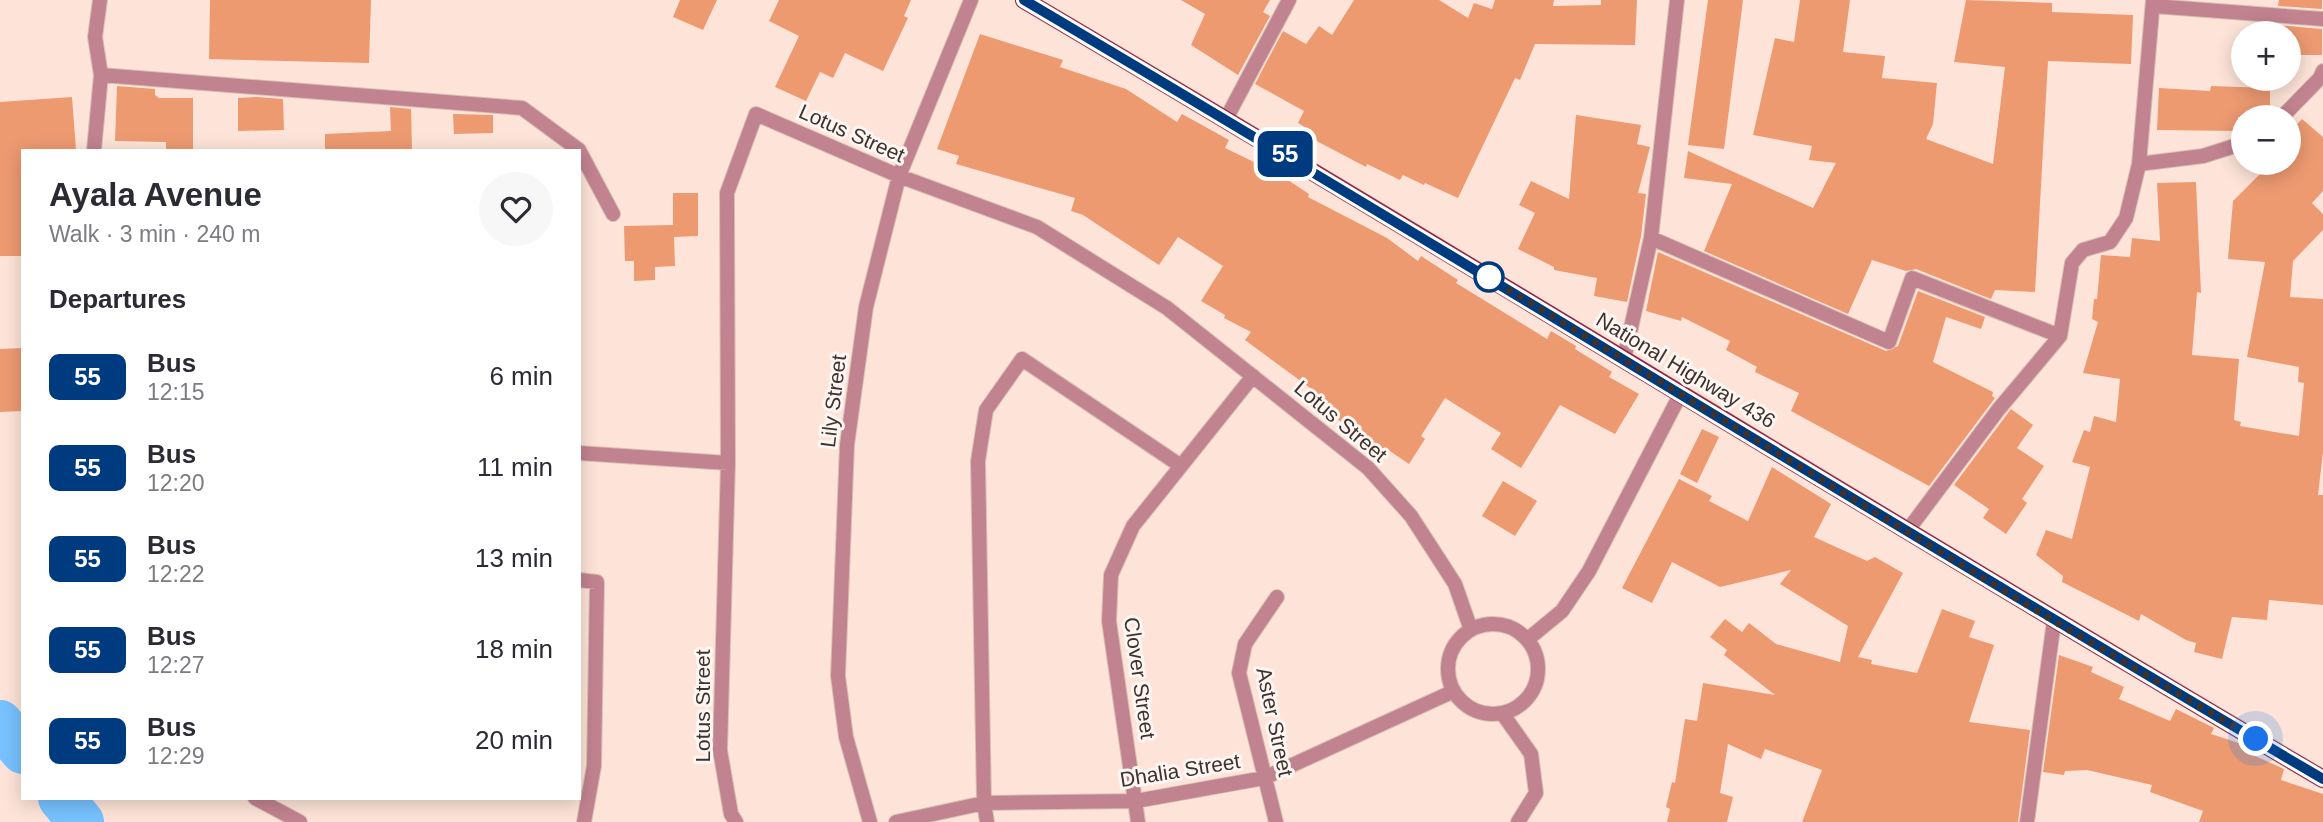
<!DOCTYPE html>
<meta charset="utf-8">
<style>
:root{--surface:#fff;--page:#f7f7f7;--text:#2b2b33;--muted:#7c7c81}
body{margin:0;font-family:Arial,sans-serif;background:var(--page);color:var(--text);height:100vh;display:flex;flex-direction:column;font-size:26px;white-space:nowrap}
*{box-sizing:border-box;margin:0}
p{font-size:23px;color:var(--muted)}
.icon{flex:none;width:38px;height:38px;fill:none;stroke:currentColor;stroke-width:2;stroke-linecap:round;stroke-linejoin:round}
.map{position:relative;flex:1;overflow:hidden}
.sheet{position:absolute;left:21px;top:149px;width:560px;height:651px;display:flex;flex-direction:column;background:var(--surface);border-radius:0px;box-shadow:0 4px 18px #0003}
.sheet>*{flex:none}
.badge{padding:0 14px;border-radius:10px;font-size:24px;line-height:46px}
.controls{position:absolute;left:2231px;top:21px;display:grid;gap:14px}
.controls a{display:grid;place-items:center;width:70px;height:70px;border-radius:50%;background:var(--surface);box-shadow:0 4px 18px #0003;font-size:35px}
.you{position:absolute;width:35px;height:35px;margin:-18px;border:5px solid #fff;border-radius:50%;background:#1a73e8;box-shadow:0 0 0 10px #1a73e833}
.map>.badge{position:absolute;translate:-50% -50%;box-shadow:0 0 0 4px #fff}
h2{padding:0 28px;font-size:26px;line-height:63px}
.round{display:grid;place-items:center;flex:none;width:74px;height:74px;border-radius:37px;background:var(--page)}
.overview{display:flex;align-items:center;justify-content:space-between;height:119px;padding:0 28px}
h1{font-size:33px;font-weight:700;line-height:52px}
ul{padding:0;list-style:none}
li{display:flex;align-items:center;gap:21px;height:91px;padding:0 28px}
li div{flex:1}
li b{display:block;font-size:26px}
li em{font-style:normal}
li .badge{min-width:77px;font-weight:700;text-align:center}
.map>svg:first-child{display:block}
</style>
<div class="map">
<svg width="2323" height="822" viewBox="0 0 2323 822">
<rect width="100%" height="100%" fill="#fee4d8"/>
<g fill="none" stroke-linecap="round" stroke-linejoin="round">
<path stroke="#77c2ff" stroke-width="46" d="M0 723 23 751
M61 798 81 822"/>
</g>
<path fill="#ed9a71" d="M210 0H371L369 63 209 59Z
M680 0H717L703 30 673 17Z
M779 0H911L904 16 908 18 883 71 845 53 833 78 820 72 806 101 775 87 799 36 769 21Z
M1181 0H1270L1263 12 1270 16 1238 75 1191 45 1205 14Z
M1354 0H1439L1468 18 1474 3 1492 9 1495 0H1554L1553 6 1601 5V0H1637L1635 45 1535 44 1520 80 1515 78 1458 198 1425 183 1424 185 1403 175 1400 180 1367 164 1366 167 1309 137 1311 131 1298 123 1304 111 1255 84 1283 31 1306 44 1319 26 1332 35Z
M1708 0H1743L1724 149 1688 145Z
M1800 0H1850L1843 52 1885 56 1882 78 1937 83 1933 124 1926 139 1993 164 2005 67 1954 62 1966 0 2052 3V12L2133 15 2131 64 2048 61 2035 292 1995 290 1991 299 1916 269 1906 271 1872 260 1848 314 1704 251 1732 184 1684 178 1688 151 1813 208 1836 163 1809 160 1812 146 1753 135 1775 38 1794 42Z
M2279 0H2322V9L2278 6Z
M2276 25 2322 29V55H2289V33H2275Z
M980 34 1063 60 1060 67 1126 89 1177 122 1182 114 1229 140 1225 148 1279 174 1309 194 1308 197 1387 238 1418 261 1421 256 1458 280 1456 283 1547 339 1551 331 1576 346 1575 349 1612 372 1609 377 1639 394 1615 434 1560 405 1521 468 1491 449 1501 433 1445 398 1421 436 1425 439 1409 464 1387 449 1384 455 1365 444 1314 397 1317 393 1245 340 1251 332 1224 318 1225 315 1201 301 1223 266 1178 237 1159 265 1083 215 1071 211 1075 198 956 164 959 156 937 149Z
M117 86 155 89V95L159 98H193V150H166V142L115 141Z
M2211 86 2270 88V117H2238L2237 131 2157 130 2159 88 2210 91Z
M72 97 76 150H23V256H0V102Z
M257 97 283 99 284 130 238 131V98Z
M390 107 411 109 412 150H325V134L391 131Z
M453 114 493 115V133L454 134Z
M1576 115 1641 125 1637 144 1650 147 1638 193 1646 194 1641 236 1627 302 1594 296 1597 278 1554 270V267L1518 249 1535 213 1519 205 1531 181 1569 199Z
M2302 119 2323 137V191L2312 203 2323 214V230L2293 261 2290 297 2323 299V452L2318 495H2323V605L2269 600 2267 620 2232 617 2222 659 2194 652 2196 643 2186 640 2141 614 2139 621 2062 582 2063 576 2036 555 2046 530 2072 539 2090 467 2072 462 2084 430 2090 432 2094 416 2116 422 2120 379 2083 373 2098 322 2092 319 2094 299H2097L2101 255 2130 257 2132 238 2160 241 2157 183 2196 182 2201 293 2197 292 2192 355 2239 359 2234 420 2241 422 2240 426 2299 436 2304 383 2298 382 2299 367 2247 357 2265 262 2228 259 2233 201 2271 163H2289V133Z
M673 193H698V236L674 237 675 266 655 267V280L634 281V261H625L624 226 673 225Z
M1658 252 1886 351 1898 346 1918 291 1985 317 1981 329 1946 317 1933 362 1993 392 1992 396 1995 398 1929 486 1791 411 1799 393 1755 372 1757 367 1726 350 1730 341 1682 317 1681 321 1646 311Z
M23 348V411L0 412V349Z
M2011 409 2033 425 2017 448 2044 466 2022 499 2027 503 2006 534 1983 518 1989 509 1954 485Z
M1702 429 1719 437 1697 483 1680 474Z
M1772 467 1831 504 1814 537 1867 561 1875 557 1903 573 1858 657 1872 660 1871 664 1917 673 1942 609 1975 621 1969 637 1994 645 1969 722 2030 730 2018 822H1802L1822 770 1765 749 1761 759 1728 744 1720 793 1733 797 1727 822H1667L1670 809 1666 807 1672 782 1675 783 1685 719 1697 721 1703 683 1775 695 1724 655 1727 650 1710 637 1725 619 1742 632 1749 623 1776 644 1840 662 1848 626 1780 584 1791 570 1720 587 1672 562 1652 603 1622 588 1679 479 1712 496 1709 501 1748 521Z
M1503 481 1537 501 1515 536 1482 516Z
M2059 655 2093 667 2091 672 2124 687 2119 699 2170 721 2176 709 2214 728 2211 734 2242 744 2254 751 2253 755 2284 769 2281 780 2323 794V822H2199L2203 811 2150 792 2152 785 2087 770 2065 771 2064 775 2043 772Z"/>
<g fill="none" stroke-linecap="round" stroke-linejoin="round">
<defs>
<path id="minor" d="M2153 6 2323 19
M101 75 522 108 579 150 613 214
M2282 117 2320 78 2323 71
M1226 119 1289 0
M94 150 101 75 95 37 100 0
M2139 164 2153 0
M1651 238 1889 342 1912 278 2060 336
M1624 359 1651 238 1677 0
M579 453 728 463
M1908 530 1998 410 2060 336 2072 263 2083 250 2110 242 2126 218 2139 164 2203 156 2244 143
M579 580 597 582 594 766 584 822
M1448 669a45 45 0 1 1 90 0a45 45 0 1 1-90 0Z
M1528 639 1562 611 1589 571 1681 393
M1502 713 1531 754 1536 793 1518 822
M255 798 300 822
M736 822 731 814 720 750 728 463 727 193 756 114 899 176 1037 227 1167 308 1368 468 1411 516 1455 584 1471 630
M870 822 846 737 838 676 847 445 866 307 899 176 971 0
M896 822 984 803 1136 801 1264 778 1454 691
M987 822 984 803 978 461 986 410 1022 359 1181 466
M1138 822 1109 621 1111 575 1133 526 1253 376
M1276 822 1239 673 1245 644 1277 597
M2027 822 2054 621"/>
<path id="primary" d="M1024 0C1459 256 1888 523 2323 779"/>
</defs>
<use href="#minor" stroke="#d8c0b6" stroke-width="16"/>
<use href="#primary" stroke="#d8c0b6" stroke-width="19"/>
<use href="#minor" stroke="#c28390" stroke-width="14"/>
<use href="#primary" stroke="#922348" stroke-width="18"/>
</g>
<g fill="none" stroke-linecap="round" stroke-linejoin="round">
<defs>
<path id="line" d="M1024 0C1459 257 1887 523 2323 779"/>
</defs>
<use href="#line" stroke="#fff" stroke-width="16"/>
<use href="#line" stroke="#003b80" stroke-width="10"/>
<path stroke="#3e322c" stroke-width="7" stroke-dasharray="0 12.6" d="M1489 277 1483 274 2054 621 2256 739"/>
</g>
<circle fill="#fff" stroke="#003b80" stroke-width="3.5" cx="1489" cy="277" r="14"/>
<g text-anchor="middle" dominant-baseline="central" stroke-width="6" stroke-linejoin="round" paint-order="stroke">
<g font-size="21" fill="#3e322c" stroke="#fdf6f3">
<text transform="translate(852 133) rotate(24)">Lotus Street</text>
<text transform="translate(1686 370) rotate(31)">National Highway 436</text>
<text transform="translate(833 401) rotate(-83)">Lily Street</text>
<text transform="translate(1341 421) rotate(40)">Lotus Street</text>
<text transform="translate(1140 678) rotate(82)">Clover Street</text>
<text transform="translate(702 706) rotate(-90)">Lotus Street</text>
<text transform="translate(1275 722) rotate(78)">Aster Street</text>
<text transform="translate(1180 770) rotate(-9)">Dhalia Street</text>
</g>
</g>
</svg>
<div class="controls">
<a>+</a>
<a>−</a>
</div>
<div class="you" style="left:2256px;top:739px"></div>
<b class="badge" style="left:1285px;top:154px;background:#003b80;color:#fff">55</b>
<section class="sheet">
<div class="overview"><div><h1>Ayala Avenue</h1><p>Walk · 3 min · 240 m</p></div><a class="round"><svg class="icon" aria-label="heart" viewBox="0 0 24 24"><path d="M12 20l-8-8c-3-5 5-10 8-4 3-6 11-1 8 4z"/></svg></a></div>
<h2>Departures</h2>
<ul>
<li><span class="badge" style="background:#003b80;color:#fff">55</span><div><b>Bus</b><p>12:15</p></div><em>6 min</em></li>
<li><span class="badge" style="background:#003b80;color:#fff">55</span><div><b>Bus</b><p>12:20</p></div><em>11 min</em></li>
<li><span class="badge" style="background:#003b80;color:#fff">55</span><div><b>Bus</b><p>12:22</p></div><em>13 min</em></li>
<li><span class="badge" style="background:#003b80;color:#fff">55</span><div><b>Bus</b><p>12:27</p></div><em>18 min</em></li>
<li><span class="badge" style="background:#003b80;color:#fff">55</span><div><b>Bus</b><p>12:29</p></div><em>20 min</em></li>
</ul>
</section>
</div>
